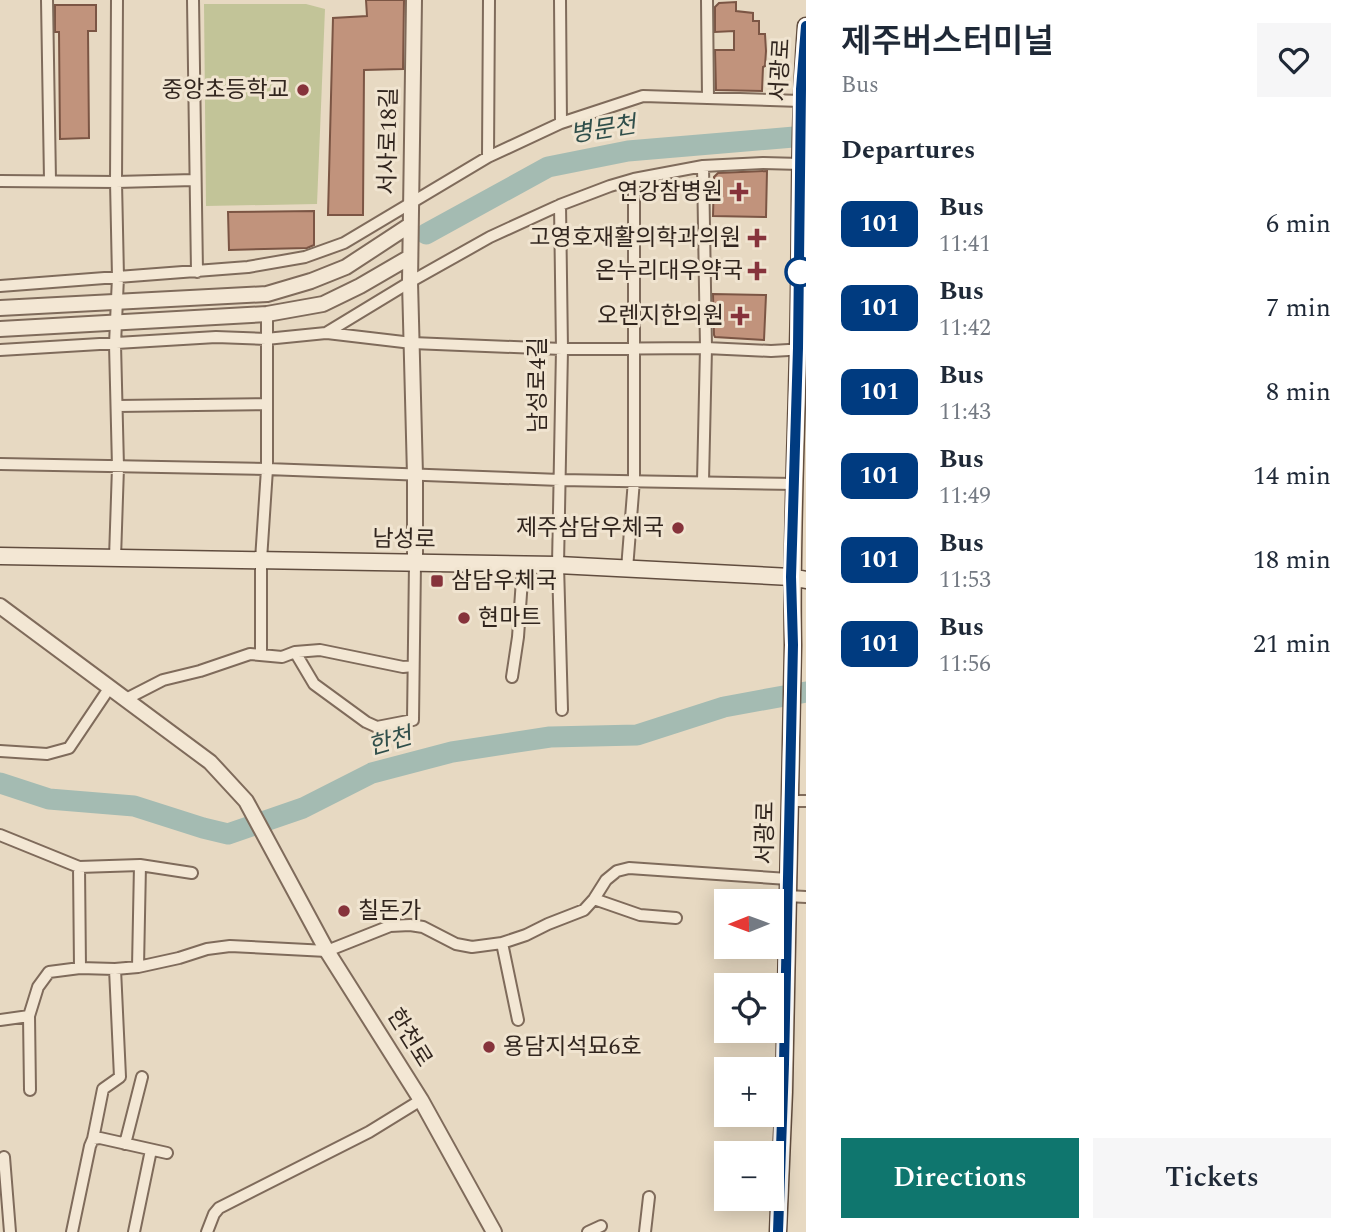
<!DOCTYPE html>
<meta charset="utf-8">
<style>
:root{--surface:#fff;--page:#f6f6f7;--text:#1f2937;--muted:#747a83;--accent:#0f766e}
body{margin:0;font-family:Spectral,"Noto Sans KR",serif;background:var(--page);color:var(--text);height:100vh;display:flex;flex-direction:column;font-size:26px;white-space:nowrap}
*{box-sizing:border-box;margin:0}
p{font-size:23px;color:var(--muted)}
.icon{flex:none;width:38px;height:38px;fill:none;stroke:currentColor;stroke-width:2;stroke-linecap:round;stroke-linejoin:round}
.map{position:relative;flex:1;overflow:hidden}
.details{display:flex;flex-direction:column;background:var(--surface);width:560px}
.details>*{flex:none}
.badge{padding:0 14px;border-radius:10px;font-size:24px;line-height:46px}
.needle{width:46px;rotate:269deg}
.fabs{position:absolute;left:714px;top:889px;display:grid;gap:14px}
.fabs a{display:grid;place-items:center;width:70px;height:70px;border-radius:0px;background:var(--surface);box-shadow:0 4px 18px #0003;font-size:35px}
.map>.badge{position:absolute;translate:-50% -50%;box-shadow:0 0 0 4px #fff}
h2{padding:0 35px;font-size:26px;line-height:63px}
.round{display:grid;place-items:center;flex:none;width:74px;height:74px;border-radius:0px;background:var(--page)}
.summary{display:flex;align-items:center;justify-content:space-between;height:119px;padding:0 35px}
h1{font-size:33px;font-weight:600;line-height:52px}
.primary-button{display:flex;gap:14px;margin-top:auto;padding:14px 35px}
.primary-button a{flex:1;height:80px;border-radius:0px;background:var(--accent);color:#fff;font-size:28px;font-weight:600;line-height:80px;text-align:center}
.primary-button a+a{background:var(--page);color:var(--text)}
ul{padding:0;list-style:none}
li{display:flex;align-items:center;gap:21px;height:84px;padding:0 35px}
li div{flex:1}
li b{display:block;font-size:26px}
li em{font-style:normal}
li .badge{min-width:77px;font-weight:700;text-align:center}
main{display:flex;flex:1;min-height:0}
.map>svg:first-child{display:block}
</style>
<main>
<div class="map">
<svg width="806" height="1232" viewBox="0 0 806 1232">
<rect width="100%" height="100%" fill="#e7d9c2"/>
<path fill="#c2c498" d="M204 4H306L325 9 317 204 206 206Z"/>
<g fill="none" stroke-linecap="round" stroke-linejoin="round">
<path stroke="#a4bbb2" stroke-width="21" d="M426 234 548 167 628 151 806 136
M0 783 49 799 134 806 203 828 228 834 303 808 372 773 452 752 550 737 637 735 724 707 806 692"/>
</g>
<path fill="#c1937c" stroke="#7b5544" stroke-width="2" d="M366 0H404L403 69 364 70 363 215H328L333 18 367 16Z
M736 2V11L753 13V21H759V34H765L766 51 765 66 763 67 762 91 716 90 715 50H734V31L715 32V7L719 3Z
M55 5H96V31H88L89 138 60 139 59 32H55Z
M767 171 766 217 713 216 714 177 718 173Z
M314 211V245L307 248 229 250 228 212Z
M713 294 766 295 764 340 715 337 714 335Z"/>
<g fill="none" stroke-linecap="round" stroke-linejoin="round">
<defs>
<path id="minor" d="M47 0 50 180
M193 0 197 272
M560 0 561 123
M707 0 708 98
M488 157 489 0
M703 166 706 348 703 481
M0 181 116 182 194 180
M560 205 562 349 558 565 562 710
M0 286 248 267 305 257 344 243 488 157 561 123 643 96 801 101
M327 333 412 343 562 349 706 348 771 351 806 349
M0 350 216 337 266 339 326 333 410 282 490 237 560 205 610 186 634 179 703 166 763 163 801 164 806 166
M117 406 266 404
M0 464 267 469 560 480 795 484
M115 558 118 467 115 344 118 277 116 182 117 0
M627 569 634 480V179
M295 652 314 684 366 722 377 727 413 720 415 563
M261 655V560L267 469V314
M512 677 518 637 523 565
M126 699 163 680 200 671 250 654 282 657 295 652 320 650 403 667 413 666
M0 751 47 754 69 748 110 687
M789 801H806
M0 835 79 867 140 865 192 873
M79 867 80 968
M787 896 806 897
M594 899 640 915 676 918
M502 943 518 1020
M138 967 140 865
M29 1016 30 1090
M0 1020 29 1016 38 987 49 972 80 968 115 969 138 967 179 958 207 949 230 946 327 951 390 926 410 925 423 927 456 944 472 947 502 943 526 935 548 924 584 910 594 899 606 880 617 871 629 868 788 879
M93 1139 103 1089 120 1077 115 969
M125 1144 142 1077
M4 1157 10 1232
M72 1232 90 1146 93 1139 100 1138 167 1153
M134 1232 151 1150
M207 1232 214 1214 219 1208 369 1132 421 1100
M588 1232 601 1226
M645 1232 649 1197"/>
<path id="tertiary" d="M414 0 410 282 415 475V563
M0 308 267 294 311 281 346 267 410 225
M0 329 267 314 323 304 360 286 410 257
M0 606 210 762 246 801 327 951 421 1100 494 1232"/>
<path id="secondary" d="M0 556 558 565 791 577 806 580
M778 1232 784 1092 793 645C791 547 796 448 798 349 801 241 798 133 806 26"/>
</defs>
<use href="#minor" stroke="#7f6b5b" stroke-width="14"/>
<use href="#tertiary" stroke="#7f6b5b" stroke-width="18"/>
<use href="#secondary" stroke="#614d3f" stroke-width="19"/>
<use href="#minor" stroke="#f3e7d4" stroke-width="10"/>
<use href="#tertiary" stroke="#f3e7d4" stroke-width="14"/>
<use href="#secondary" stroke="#f3e7d4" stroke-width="16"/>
</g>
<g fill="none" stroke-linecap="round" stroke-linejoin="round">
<defs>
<path id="line" d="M778 1232 784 1064 793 645 791 577 798 348 801 89 806 26"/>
</defs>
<use href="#line" stroke="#fff" stroke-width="16"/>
<use href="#line" stroke="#003b80" stroke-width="10"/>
</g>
<g fill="#86333b" stroke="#f0e4d0" stroke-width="2.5">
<circle cx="303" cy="90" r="7"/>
<path d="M735.5 181.5h7v7h7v7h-7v7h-7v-7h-7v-7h7z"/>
<path d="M753.5 227.5h7v7h7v7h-7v7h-7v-7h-7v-7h7z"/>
<path d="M753.5 260.5h7v7h7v7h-7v7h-7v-7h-7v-7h7z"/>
<path d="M736.5 305.5h7v7h7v7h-7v7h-7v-7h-7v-7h7z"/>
<circle cx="678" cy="528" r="7"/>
<rect x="430" y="574" width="14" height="14" rx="3.5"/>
<circle cx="464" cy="618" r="7"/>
<circle cx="344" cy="911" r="7"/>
<circle cx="489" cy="1047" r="7"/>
</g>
<circle fill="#fff" stroke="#003b80" stroke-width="3.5" cx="800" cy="272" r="14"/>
<g text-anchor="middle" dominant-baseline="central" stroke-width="6" stroke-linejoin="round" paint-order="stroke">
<g font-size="23" fill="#31251e" stroke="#f0e4d0">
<text transform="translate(781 70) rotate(-87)">서광로</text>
<text transform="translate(389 141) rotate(-89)">서사로18길</text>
<text transform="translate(538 385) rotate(-90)">남성로4길</text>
<text transform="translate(404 540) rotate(1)">남성로</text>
<text transform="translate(766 833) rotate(-89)">서광로</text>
<text transform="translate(409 1038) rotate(58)">한천로</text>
</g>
<g font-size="23" fill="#31251e" stroke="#f0e4d0" text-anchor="end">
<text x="289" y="90">중앙초등학교</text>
<text x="723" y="192">연강참병원</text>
<text x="741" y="238">고영호재활의학과의원</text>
<text x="743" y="271">온누리대우약국</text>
<text x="724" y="316">오렌지한의원</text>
<text x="664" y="528">제주삼담우체국</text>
<text x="451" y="581" text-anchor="start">삼담우체국</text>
<text x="478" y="618" text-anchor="start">현마트</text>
<text x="358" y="911" text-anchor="start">칠돈가</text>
<text x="503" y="1047" text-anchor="start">용담지석묘6호</text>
</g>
<g font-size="24" font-style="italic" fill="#2f4e4a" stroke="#f0e4d0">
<text transform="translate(603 130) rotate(-9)">병문천</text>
<text transform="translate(390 742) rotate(-16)">한천</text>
</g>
</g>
</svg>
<div class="fabs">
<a><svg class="needle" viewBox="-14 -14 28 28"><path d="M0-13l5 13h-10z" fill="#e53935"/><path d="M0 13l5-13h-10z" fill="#747a83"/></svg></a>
<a><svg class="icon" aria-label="locate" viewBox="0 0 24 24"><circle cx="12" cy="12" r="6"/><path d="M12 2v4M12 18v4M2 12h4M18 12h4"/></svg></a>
<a>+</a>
<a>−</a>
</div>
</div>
<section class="details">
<div class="summary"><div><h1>제주버스터미널</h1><p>Bus</p></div><a class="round"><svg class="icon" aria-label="heart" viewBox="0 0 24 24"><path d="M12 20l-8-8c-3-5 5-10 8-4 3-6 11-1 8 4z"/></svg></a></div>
<h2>Departures</h2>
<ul>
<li><span class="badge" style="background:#003b80;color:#fff">101</span><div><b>Bus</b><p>11:41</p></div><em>6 min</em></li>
<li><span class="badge" style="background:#003b80;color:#fff">101</span><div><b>Bus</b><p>11:42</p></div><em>7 min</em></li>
<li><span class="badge" style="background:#003b80;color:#fff">101</span><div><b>Bus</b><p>11:43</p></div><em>8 min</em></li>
<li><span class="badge" style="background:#003b80;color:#fff">101</span><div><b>Bus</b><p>11:49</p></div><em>14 min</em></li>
<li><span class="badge" style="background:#003b80;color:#fff">101</span><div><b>Bus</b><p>11:53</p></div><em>18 min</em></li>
<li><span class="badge" style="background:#003b80;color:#fff">101</span><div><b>Bus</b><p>11:56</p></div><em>21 min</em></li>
</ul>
<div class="primary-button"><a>Directions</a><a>Tickets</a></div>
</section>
</main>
